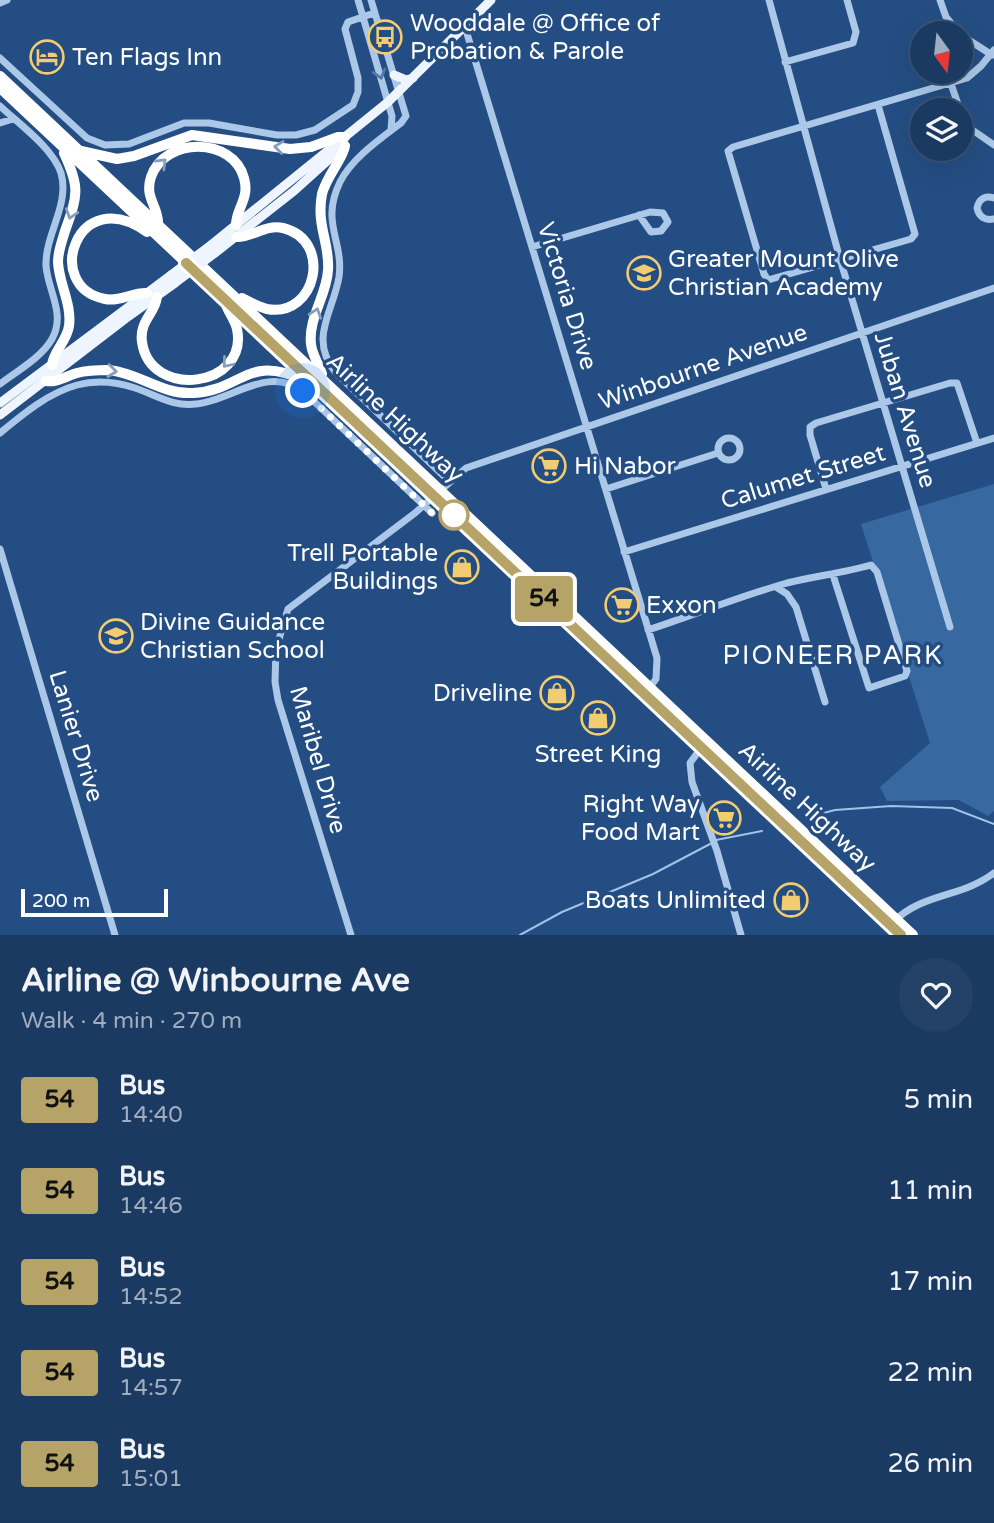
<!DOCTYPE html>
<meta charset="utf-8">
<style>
:root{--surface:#1b3a62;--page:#244168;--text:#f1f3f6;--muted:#a0adbe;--line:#395477}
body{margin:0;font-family:"Varela Round",sans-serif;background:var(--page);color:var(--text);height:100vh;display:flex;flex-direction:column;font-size:26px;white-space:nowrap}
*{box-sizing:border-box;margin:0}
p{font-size:23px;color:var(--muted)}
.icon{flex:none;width:38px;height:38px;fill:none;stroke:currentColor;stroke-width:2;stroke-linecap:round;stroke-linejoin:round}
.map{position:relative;height:935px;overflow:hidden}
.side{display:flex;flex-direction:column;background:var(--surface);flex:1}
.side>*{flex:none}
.badge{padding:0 14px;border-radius:5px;font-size:24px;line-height:46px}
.needle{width:46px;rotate:165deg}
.buttons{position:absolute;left:910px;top:21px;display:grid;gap:14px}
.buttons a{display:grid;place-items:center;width:63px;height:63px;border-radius:50%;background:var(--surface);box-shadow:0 7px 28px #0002,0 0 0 2px var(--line);font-size:35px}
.scale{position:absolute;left:21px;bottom:18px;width:147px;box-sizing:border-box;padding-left:7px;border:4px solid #fff;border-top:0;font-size:19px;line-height:24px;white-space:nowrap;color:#fff;-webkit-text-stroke:5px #244e83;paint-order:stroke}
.you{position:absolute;width:35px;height:35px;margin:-18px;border:5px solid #fff;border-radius:50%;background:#1a73e8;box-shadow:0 0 0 10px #1a73e833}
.map>.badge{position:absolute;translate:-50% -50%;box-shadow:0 0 0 4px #fff}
.round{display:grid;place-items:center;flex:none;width:74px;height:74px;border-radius:37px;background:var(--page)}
.overview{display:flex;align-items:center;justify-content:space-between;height:119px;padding:0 21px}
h1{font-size:33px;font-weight:800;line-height:52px}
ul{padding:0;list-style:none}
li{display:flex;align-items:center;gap:21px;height:91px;padding:0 21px}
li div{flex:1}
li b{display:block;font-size:26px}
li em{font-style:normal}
li .badge{min-width:77px;font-weight:700;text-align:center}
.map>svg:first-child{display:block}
</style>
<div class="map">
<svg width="994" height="935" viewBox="0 0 994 935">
<rect width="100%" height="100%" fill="#244e83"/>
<path fill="#3868a0" d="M994 484V811L988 816 959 800 887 801 880 787 930 743 861 524Z"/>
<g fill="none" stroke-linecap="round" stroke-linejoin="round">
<path stroke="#a1c2e9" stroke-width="2" d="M812 816 835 810 891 806 952 808 994 824
M716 840 762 831
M520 935 562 912 653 874 710 844"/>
<path stroke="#acc8e8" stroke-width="7" d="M358 0 392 116 391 130
M371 0 406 116 401 123C380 139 352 158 340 182 320 223 344 241 339 277 333 313 308 338 336 373L449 481
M769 0 840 259 950 627
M940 0 946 17 959 33
M0 3 7 0
M465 27 657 658 656 679 647 691
M961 35 992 55
M0 58 87 138 105 145 129 144 184 123H209L277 135H296L315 130 353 105 358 92V78L345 29 348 22 374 13
M785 62 853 43 856 32 847 0
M951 84 960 110
M878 105 915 234 911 239 768 280 764 274 728 151 733 147 967 78 981 66 994 50
M0 106C19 124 53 148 61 173 70 205 45 234 46 266 48 291 66 314 52 339 41 358 17 371 0 384
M961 111 971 129 994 145
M0 123 13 119
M994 198C985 195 979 199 977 208 979 217 985 221 994 219
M532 247 650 212 663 213 668 222 661 231 651 232 639 215
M0 433C23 414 48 393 77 385 96 380 117 382 135 388 156 395 173 407 196 404 233 400 267 365 303 391L432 513
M718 449a11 11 0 1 1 22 0a11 11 0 1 1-22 0Z
M606 489 718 453
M826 489 810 435V427L816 423 950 383H957L977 443
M0 549 115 935
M624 552 994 438
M776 587 787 594 796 607 825 702
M648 630C694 615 740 596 787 583 815 576 843 573 871 565L877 572 907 671 905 676 869 688 833 575
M701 748 690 763 692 782 717 851 741 935
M893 922C924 892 961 898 994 873
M351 935 278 700 275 682 276 649 288 609 415 513 466 468 994 288"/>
<path stroke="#eff5fe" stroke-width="9" d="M394 75 406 80 413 78
M211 245 388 102 491 0
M215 253 294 191 345 145
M0 403 171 275
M0 415 129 316 175 283"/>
<path stroke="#fff" stroke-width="10" d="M0 76 913 935
M0 88 901 935
M81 151 117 159 134 156 192 135 290 149 311 147 338 137H345
M158 224C159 207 144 198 151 177 165 136 233 137 244 178 250 199 236 208 236 225
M147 232C77 182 42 287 105 299 120 302 133 292 147 293
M236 237C252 238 265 224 283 228 333 240 317 318 267 309 258 307 250 302 242 298
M157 297C155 314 139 321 142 342 150 400 249 388 237 329 235 320 229 313 226 305
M52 365C53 352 67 341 69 326 72 304 59 284 58 262 58 251 62 241 65 231 78 195 80 187 64 153
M322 374C319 364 312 355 311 344 308 318 327 295 328 270 330 243 316 226 322 194 326 177 344 157 345 146
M46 381C56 383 67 376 77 373 88 370 98 370 109 370 139 373 163 395 193 393 244 390 246 353 306 381"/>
<path stroke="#eff5fe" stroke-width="9" d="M171 275 211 245
M175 283 215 253"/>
</g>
<defs><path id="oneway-chevron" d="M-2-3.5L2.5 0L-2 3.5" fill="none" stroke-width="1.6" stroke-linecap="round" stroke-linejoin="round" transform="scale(1.75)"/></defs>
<use stroke="#5479a6" href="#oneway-chevron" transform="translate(380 74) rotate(74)"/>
<g stroke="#879ebb">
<use href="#oneway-chevron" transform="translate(279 147) rotate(-173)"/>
<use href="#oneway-chevron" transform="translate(162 163) rotate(-45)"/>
<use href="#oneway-chevron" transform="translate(71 214) rotate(108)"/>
<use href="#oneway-chevron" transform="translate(316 313) rotate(-72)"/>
<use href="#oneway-chevron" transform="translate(227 363) rotate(130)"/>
<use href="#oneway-chevron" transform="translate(112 371) rotate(6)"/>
</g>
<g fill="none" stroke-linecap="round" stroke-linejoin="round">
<defs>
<path id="line" d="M186 263 901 935"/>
</defs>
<use href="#line" stroke="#fff" stroke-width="16"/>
<use href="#line" stroke="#b6a368" stroke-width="10"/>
<path stroke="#fff" stroke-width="7" stroke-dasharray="0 12.6" d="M303 391 432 513 454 515"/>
</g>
<defs>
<symbol id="bus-ring" viewBox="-11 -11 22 22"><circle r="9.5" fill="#244e83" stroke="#f2cc70" stroke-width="1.5"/><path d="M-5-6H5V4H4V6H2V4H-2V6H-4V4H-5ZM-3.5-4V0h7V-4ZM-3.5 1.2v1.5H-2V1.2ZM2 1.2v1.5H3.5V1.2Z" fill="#f2cc70"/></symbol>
<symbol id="hotel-ring" viewBox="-11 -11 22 22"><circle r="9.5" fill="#244e83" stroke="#f2cc70" stroke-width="1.5"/><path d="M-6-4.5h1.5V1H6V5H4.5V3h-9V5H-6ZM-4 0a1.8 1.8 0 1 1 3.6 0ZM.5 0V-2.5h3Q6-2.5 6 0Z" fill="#f2cc70"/></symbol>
<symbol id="school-ring" viewBox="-11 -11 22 22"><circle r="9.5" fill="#244e83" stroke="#f2cc70" stroke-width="1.5"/><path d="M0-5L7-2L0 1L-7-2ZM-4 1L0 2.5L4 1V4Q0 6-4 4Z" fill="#f2cc70"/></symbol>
<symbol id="supermarket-ring" viewBox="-11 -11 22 22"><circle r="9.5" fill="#244e83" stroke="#f2cc70" stroke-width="1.5"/><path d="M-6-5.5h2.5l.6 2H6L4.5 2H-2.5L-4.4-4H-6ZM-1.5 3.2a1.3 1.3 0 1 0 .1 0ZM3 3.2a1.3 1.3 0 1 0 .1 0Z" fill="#f2cc70"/></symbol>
<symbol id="shop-ring" viewBox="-11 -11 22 22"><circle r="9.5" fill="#244e83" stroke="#f2cc70" stroke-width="1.5"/><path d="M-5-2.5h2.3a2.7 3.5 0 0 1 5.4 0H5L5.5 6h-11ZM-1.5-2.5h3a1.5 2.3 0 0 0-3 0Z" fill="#f2cc70"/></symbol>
</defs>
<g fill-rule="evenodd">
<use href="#bus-ring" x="366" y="18" width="38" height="38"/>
<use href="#hotel-ring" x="28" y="38" width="38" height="38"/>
<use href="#school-ring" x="625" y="254" width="38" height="38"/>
<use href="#supermarket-ring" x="530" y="447" width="38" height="38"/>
<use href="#shop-ring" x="443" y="548" width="38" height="38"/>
<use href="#supermarket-ring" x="603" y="586" width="38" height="38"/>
<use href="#school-ring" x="97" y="617" width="38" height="38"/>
<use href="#shop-ring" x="538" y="674" width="38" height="38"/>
<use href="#shop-ring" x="579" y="699" width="38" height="38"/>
<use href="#supermarket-ring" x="705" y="799" width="38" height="38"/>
<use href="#shop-ring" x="772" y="881" width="38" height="38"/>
</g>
<circle fill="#fff" stroke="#b6a368" stroke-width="3.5" cx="454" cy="515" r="14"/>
<g text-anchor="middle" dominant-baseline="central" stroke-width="7" stroke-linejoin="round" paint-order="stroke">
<g font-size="24" fill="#fff" stroke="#244e83" text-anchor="start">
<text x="410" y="23">Wooddale @ Office of<tspan x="410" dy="28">Probation &amp; Parole</tspan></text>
<text x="72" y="57">Ten Flags Inn</text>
<text x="668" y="259">Greater Mount Olive<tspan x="668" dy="28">Christian Academy</tspan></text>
<text x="574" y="466">Hi Nabor</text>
<text x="438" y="553" text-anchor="end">Trell Portable<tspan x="438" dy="28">Buildings</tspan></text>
<text x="646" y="605">Exxon</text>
<text x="140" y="622">Divine Guidance<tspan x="140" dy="28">Christian School</tspan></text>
<text x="532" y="693" text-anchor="end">Driveline</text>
<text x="598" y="754" text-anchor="middle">Street King</text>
<text x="700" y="804" text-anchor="end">Right Way<tspan x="700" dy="28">Food Mart</tspan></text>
<text x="766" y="900" text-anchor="end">Boats Unlimited</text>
</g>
<g font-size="24" fill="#fff" stroke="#244e83">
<text transform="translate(567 296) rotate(73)">Victoria Drive</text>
<text transform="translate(703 367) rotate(-19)">Winbourne Avenue</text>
<text transform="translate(905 410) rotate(73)">Juban Avenue</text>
<text transform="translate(395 418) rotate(43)">Airline Highway</text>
<text transform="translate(803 477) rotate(-17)">Calumet Street</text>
<text transform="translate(76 736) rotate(73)">Lanier Drive</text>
<text transform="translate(318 760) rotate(74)">Maribel Drive</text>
<text transform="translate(807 807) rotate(43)">Airline Highway</text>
</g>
<g font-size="26" letter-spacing="2" fill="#fff" stroke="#244e83">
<text x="833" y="655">PIONEER PARK</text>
</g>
</g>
</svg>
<div class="buttons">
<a><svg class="needle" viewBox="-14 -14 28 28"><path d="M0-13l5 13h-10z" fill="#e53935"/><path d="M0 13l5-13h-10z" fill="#a0adbe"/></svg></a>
<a><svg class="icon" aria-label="layers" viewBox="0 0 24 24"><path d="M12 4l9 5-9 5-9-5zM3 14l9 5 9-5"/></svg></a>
</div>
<div class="scale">200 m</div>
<div class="you" style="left:303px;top:391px"></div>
<b class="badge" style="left:544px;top:599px;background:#b6a368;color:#111">54</b>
</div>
<section class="side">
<div class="overview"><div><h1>Airline @ Winbourne Ave</h1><p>Walk · 4 min · 270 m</p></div><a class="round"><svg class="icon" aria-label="heart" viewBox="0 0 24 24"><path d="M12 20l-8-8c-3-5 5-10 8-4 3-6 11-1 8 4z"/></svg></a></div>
<ul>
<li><span class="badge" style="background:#b6a368;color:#111">54</span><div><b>Bus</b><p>14:40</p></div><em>5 min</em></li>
<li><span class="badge" style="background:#b6a368;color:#111">54</span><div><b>Bus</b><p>14:46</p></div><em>11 min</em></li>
<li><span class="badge" style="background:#b6a368;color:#111">54</span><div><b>Bus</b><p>14:52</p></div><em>17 min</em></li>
<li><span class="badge" style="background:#b6a368;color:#111">54</span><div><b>Bus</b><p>14:57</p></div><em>22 min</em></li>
<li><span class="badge" style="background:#b6a368;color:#111">54</span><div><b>Bus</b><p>15:01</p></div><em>26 min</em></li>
</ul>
</section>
